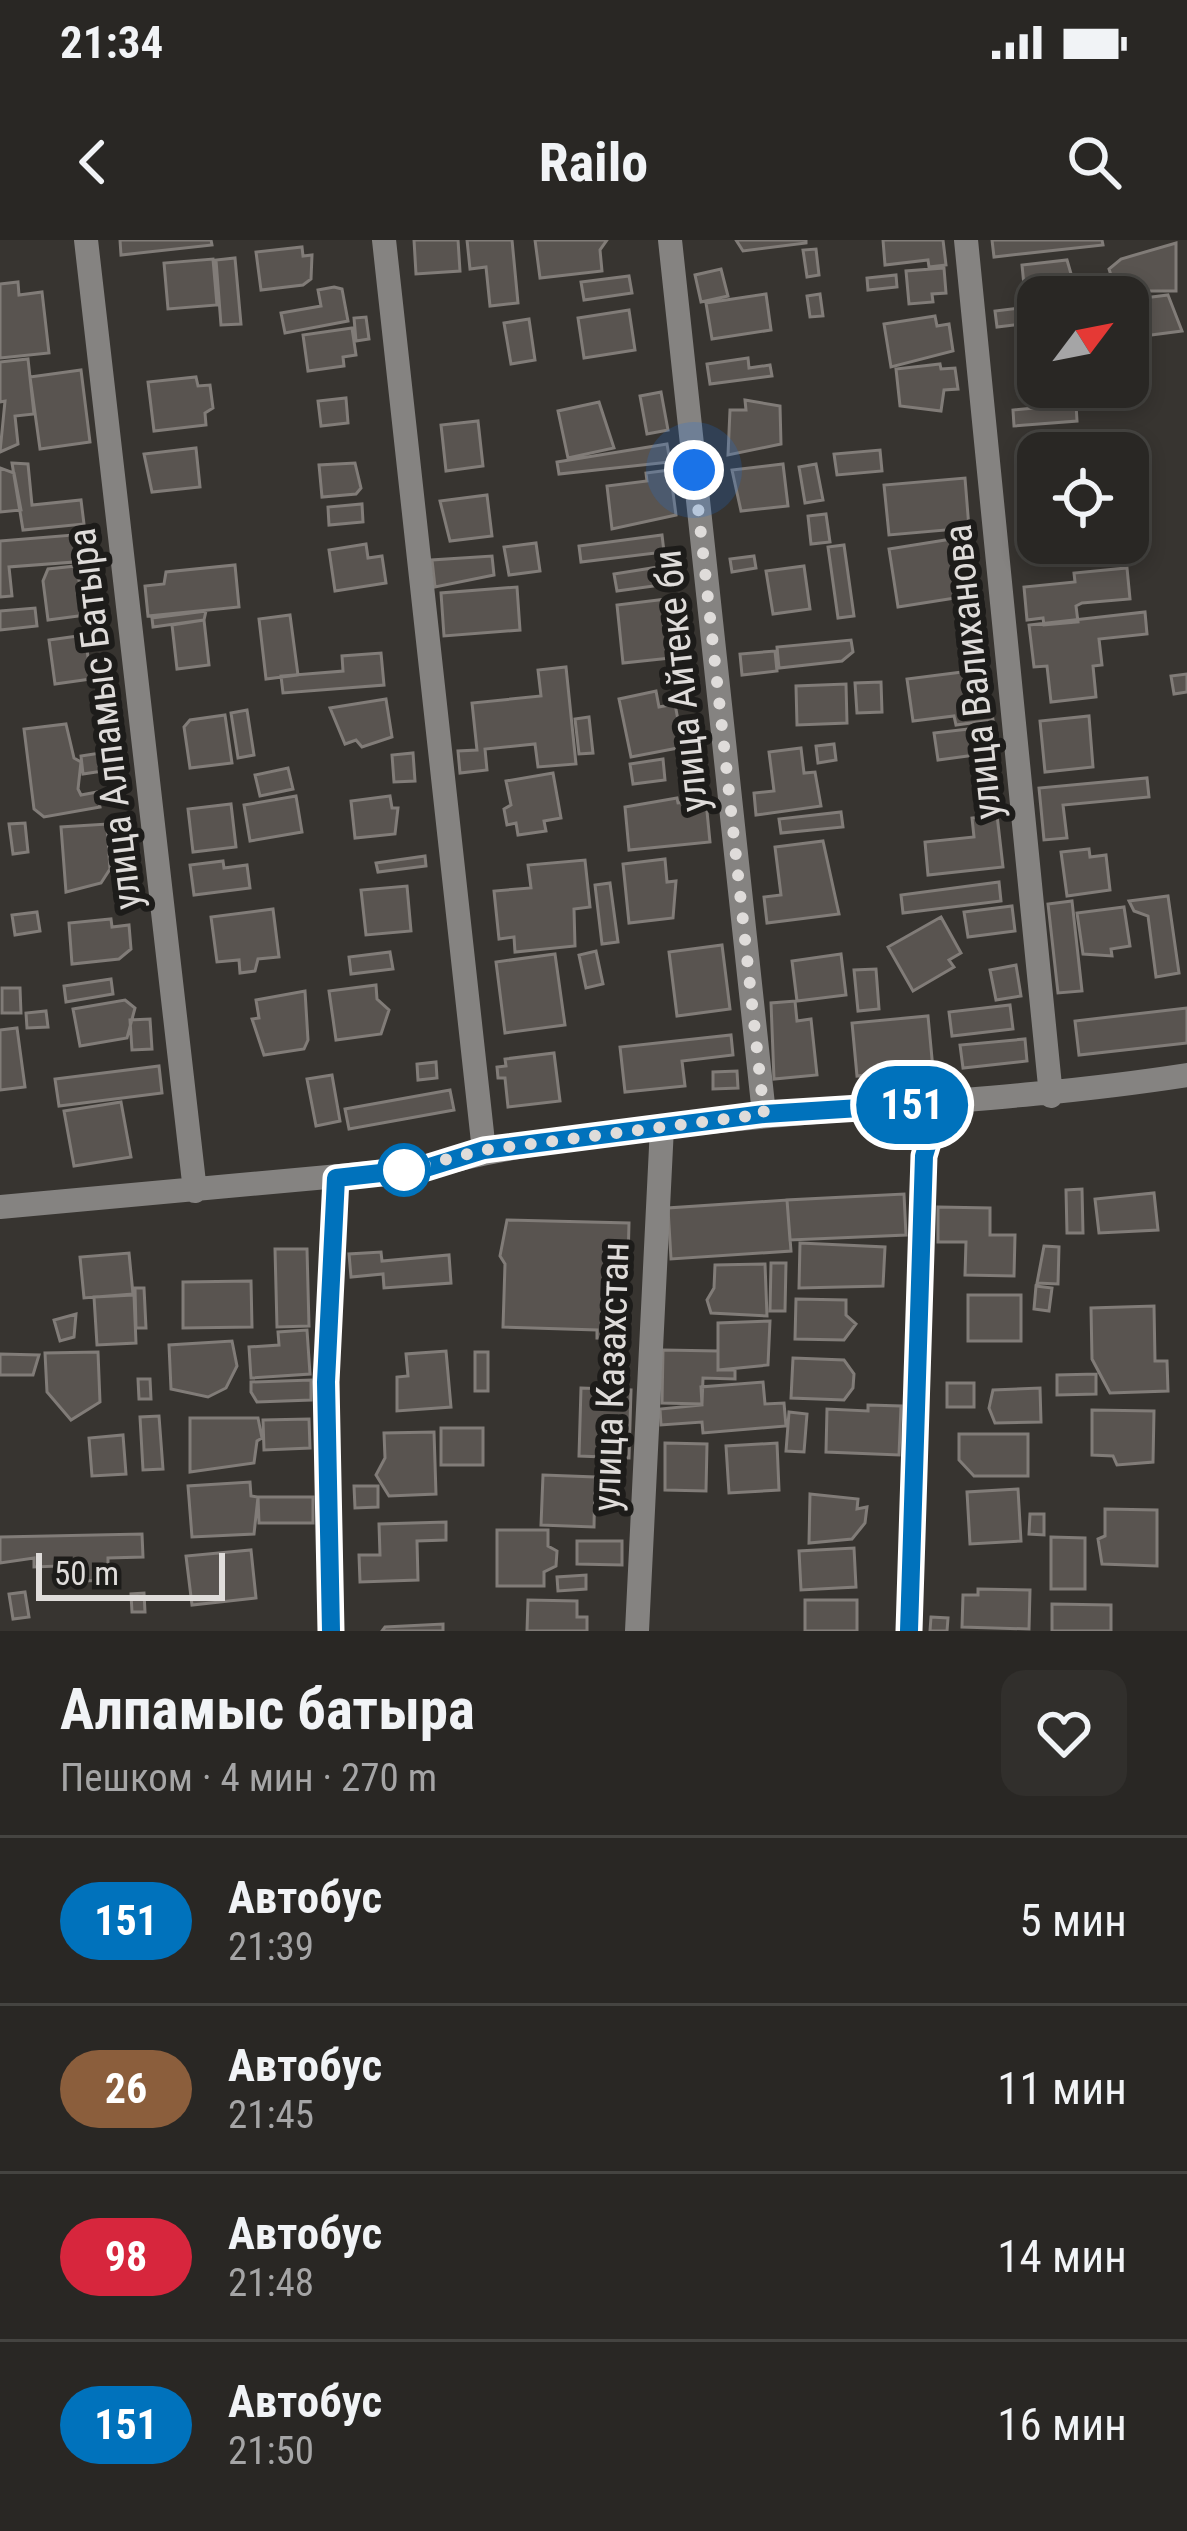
<!DOCTYPE html>
<html lang="ru">
<meta charset="utf-8">
<style>
:root{--surface:#292724;--page:#312f2c;--text:#f1f3f6;--muted:#a5a5a6;--line:#454441}
body{margin:0;font-family:"Roboto Condensed",sans-serif;background:var(--page);color:var(--text);height:100vh;display:flex;flex-direction:column;font-size:45px;white-space:nowrap}
*{box-sizing:border-box;margin:0}
p{font-size:39px;color:var(--muted)}
.icon{flex:none;width:66px;height:66px;fill:none;stroke:currentColor;stroke-width:2;stroke-linecap:round;stroke-linejoin:round}
.map{position:relative;height:1391px;overflow:hidden}
.panel{display:flex;flex-direction:column;background:var(--surface);flex:1}
.panel>*{flex:none}
.badge{padding:0 24px;border-radius:39px;font-size:42px;line-height:78px}
.needle{width:78px;rotate:58deg}
.fabs{position:absolute;left:1017px;top:36px;display:grid;gap:24px}
.fabs a{display:grid;place-items:center;width:132px;height:132px;border-radius:24px;background:var(--surface);box-shadow:0 6px 18px #0003,0 0 0 3px var(--line);font-size:60px}
.scale{position:absolute;left:36px;bottom:30px;width:189px;box-sizing:border-box;padding-left:12px;border:6px solid #dfdcda;border-top:0;font-size:33px;line-height:42px;white-space:nowrap;color:#dfdcda;-webkit-text-stroke:9px #1d1c1a;paint-order:stroke}
.you{position:absolute;width:60px;height:60px;margin:-30px;border:9px solid #fff;border-radius:50%;background:#1a73e8;box-shadow:0 0 0 18px #1a73e833}
.map>.badge{position:absolute;translate:-50% -50%;box-shadow:0 0 0 6px #fff}
.round{display:grid;place-items:center;flex:none;width:126px;height:126px;border-radius:24px;background:var(--page)}
.summary{display:flex;align-items:center;justify-content:space-between;height:204px;padding:0 60px}
h1{font-size:57px;font-weight:700;line-height:90px}
ul{padding:0;list-style:none}
li{display:flex;align-items:center;gap:36px;height:168px;padding:0 60px;border-top:3px solid var(--line)}
li div{flex:1}
li b{display:block;font-size:45px}
li em{font-style:normal}
li .badge{min-width:132px;font-weight:700;text-align:center}
.status{display:flex;justify-content:space-between;align-items:center;height:84px;padding:0 60px;background:var(--surface);direction:ltr}
.status svg{height:33px;fill:currentColor}
header{display:flex;justify-content:space-between;align-items:center;height:156px;padding:0 60px;background:var(--surface);font-size:54px;font-weight:700}
.map>svg:first-child{display:block}
</style>
<div class="status"><b>21:34</b><svg viewBox="0 0 49 12"><path d="M0 12V9h3v3zM5 12V6h3v6zM10 12V3h3v9zM15 12V0h3v12zM26 1h20v11H26zM47 4h2v5h-2z"/></svg></div>
<header><svg class="icon" aria-label="back" viewBox="0 0 24 24"><path d="M15 5l-7 7 7 7"/></svg>Railo<svg class="icon" aria-label="search" viewBox="0 0 24 24"><circle cx="10" cy="10" r="6"/><path d="M15 15l6 6"/></svg></header>
<div class="map">
<svg width="1187" height="1391" viewBox="0 0 1187 1391">
<rect width="100%" height="100%" fill="#373430"/>
<path fill="#595450" stroke="#817c78" stroke-width="3" d="M120 0H211L212 5 121 15Z
M414 0H458L460 31 416 34Z
M467 0H512L518 63 490 66 486 27 470 29Z
M535 0H607L600 10 602 31 540 38Z
M736 0H806V3L743 11Z
M883 0H943L946 25 929 27 928 20 885 25Z
M992 0H1102L1103 5 994 17Z
M1176 3V51H1116L1109 29 1121 19Z
M302 7 303 16 312 15 311 39 303 45 261 50 256 12Z
M816 9 819 35 807 37 803 10Z
M235 18 241 84 221 85 216 20Z
M213 19 217 65 168 69 164 23Z
M1067 20 1076 51 1025 56 1022 25Z
M944 28 946 53 932 54 933 62 909 64 906 31Z
M721 29 728 56 701 62 695 35Z
M896 35 897 47 868 50 867 38Z
M629 36 632 53 584 60 581 42Z
M18 42 19 55 42 52 49 113 0 118V44Z
M334 47 342 49 348 81 285 93 281 73 321 66 318 50Z
M766 54 771 90 712 99 706 63Z
M820 54 823 76 810 77 807 56Z
M1168 55 1182 91 1128 98V60Z
M1038 66V82L997 87 995 71Z
M629 70 635 110 584 118 578 78Z
M935 76 937 86 949 84 953 111 891 127 884 84Z
M366 77 369 99 356 101 354 78Z
M529 79 535 120 511 124 504 83Z
M352 88 356 115 343 117 344 126 308 131 303 95Z
M748 118 749 128 770 125 772 136 710 144 707 124Z
M1038 118V147L1078 151 1026 155 1023 119Z
M28 119 34 174 15 176 18 204 0 212 5 161 0 162V122Z
M940 124 941 129 955 128 958 149 944 150 941 171 900 166 896 129Z
M81 130 90 202 40 209 30 137Z
M196 137 198 146 210 145 213 168 205 173 206 185 154 191 148 142Z
M661 152 668 190 647 194 640 156Z
M346 158 348 183 321 186 318 161Z
M745 160 780 166 781 204 728 215 730 170H746Z
M599 162 614 208 568 218 558 171Z
M1076 164 1077 181 1014 186 1013 170Z
M478 181 483 226 446 231 441 185Z
M1120 194 1122 213H1101L1099 197Z
M667 204 670 222 559 234 557 222Z
M196 208 200 247 152 252 144 214Z
M880 210 882 231 837 235 834 214Z
M1038 218V275L1030 276 1023 219Z
M12 223 28 224 32 265 81 260 84 284 23 290Z
M355 223 361 248 356 254 322 257 319 225Z
M783 224 788 266 741 271 732 230Z
M816 224 823 260 805 263 799 227Z
M0 228 14 233 21 270 0 272Z
M670 230 676 275 612 289 607 246 647 241 646 233Z
M965 238 969 288 889 295 884 245Z
M487 255 492 296 450 301 440 261Z
M362 264 363 282 329 285 328 267Z
M826 274 830 302 811 304 808 276Z
M85 294 87 321 9 327 12 356 0 357V301Z
M662 295 664 312 581 322 579 306Z
M964 297 974 355 898 367 889 309Z
M536 303 540 331 509 335 504 307Z
M1068 303H1105L1106 311 1069 316Z
M366 304 368 318 382 316 386 343 335 351 329 310Z
M844 305 854 376 838 378 828 307Z
M492 316 494 335 435 347 432 320Z
M754 316 756 328 732 332 730 319Z
M235 325 239 367 148 376 145 346 164 344 166 332Z
M76 326 86 375 48 380 43 341 48 329Z
M804 326 810 369 773 374 766 331Z
M658 327 661 345 617 351 614 334Z
M1127 328 1130 359 1082 363 1076 366 1078 382 1044 385 1043 378 1027 380 1024 347 1075 342 1074 333Z
M517 347 520 390 444 396 441 353Z
M683 357 690 416 623 423 617 365Z
M35 368 37 386 0 390V371Z
M206 371 204 380 153 387 152 378Z
M1145 372 1147 394 1099 399 1102 425 1093 426 1096 457 1051 462 1047 426 1034 427 1029 385Z
M290 375 298 435 266 439 259 379Z
M204 380 209 425 177 429 172 385Z
M85 395 91 439 55 444 49 400Z
M851 400 853 412 842 421 779 428 777 407Z
M775 411 777 431 742 435 740 414Z
M381 413 384 445 283 453 281 436 343 431 342 416Z
M566 427 576 524 538 527 535 504 485 509 487 530 460 533 458 511 477 510 472 463 541 456 538 430Z
M986 429 993 480 956 485 954 476 913 481 907 439Z
M1187 434V452L1174 454 1171 436Z
M881 442 882 472 857 473 855 443Z
M846 444 847 483 797 485 796 446Z
M656 451 659 467 675 464 683 507 631 517 619 459Z
M386 459 392 497 362 507 356 500 345 504 330 468Z
M247 470 254 515 238 518 231 473Z
M225 475 232 523 190 528 184 487 190 480Z
M1089 476 1093 527 1045 532 1040 481Z
M589 477 593 513 579 514 575 479Z
M66 484 74 518 81 522 78 549 81 555 97 552 100 567 44 577 34 569 24 489Z
M986 487 990 513 938 520 934 493Z
M834 504 836 520 818 523 816 506Z
M801 508 804 533 815 532 821 566 756 575 754 553 774 551 769 512Z
M120 510 123 528 83 534 81 516Z
M413 513 415 541 394 542 392 515Z
M663 519 665 540 633 544 630 524Z
M288 528 293 549 260 556 255 535Z
M553 533 561 578 544 581 546 591 518 595 516 583 507 585 504 569 511 565 506 541Z
M1147 538 1149 557 1063 565 1067 598 1044 600 1039 548Z
M296 556 302 592 250 601 244 565Z
M390 556 392 568H398L395 594 355 598 351 561Z
M677 558 678 563 706 561 710 602 629 610 625 567Z
M231 564 236 607 193 612 188 569Z
M841 572 843 587 781 593 779 579Z
M997 575 1003 627 928 635 925 602 974 597 972 578Z
M25 583 28 612 13 614 9 584Z
M107 584 110 629 101 643 66 652 61 587Z
M823 601 839 674 767 683 764 657 781 655 775 607Z
M1089 609 1090 617 1106 615 1110 650 1067 656 1061 612Z
M425 616 426 626 378 632 376 623Z
M665 619 667 642 676 641 673 678 629 683 623 624Z
M585 620 590 667 574 669 575 706 515 712 514 697 499 699 494 651 531 648 528 625Z
M223 621 224 628 247 625 250 648 194 655 190 625Z
M999 642 1001 661 903 673 901 655Z
M610 643 618 702 602 704 595 645Z
M407 646 411 691 366 695 361 650Z
M1168 656 1179 733 1156 737 1148 676 1134 671 1129 661Z
M1072 661 1082 751 1058 753 1048 664Z
M1012 666 1015 691 968 697 964 672Z
M1124 667 1130 706 1111 709 1112 716 1083 714 1077 673Z
M273 669 279 717 258 719 255 731 240 733 239 720 217 722 211 677Z
M37 672 40 691 15 695 12 675Z
M941 677 961 713 949 720 954 727 913 751 888 707Z
M111 679 112 687 129 685 131 709 119 719 72 724 69 683Z
M722 705 730 769 677 776 669 712Z
M596 711 603 744 586 748 579 715Z
M390 712 393 729 351 734 349 717Z
M555 714 565 785 505 793 496 722Z
M841 714 846 755 797 761 792 721Z
M1016 725 1021 756 996 760 990 730Z
M876 729 879 769 858 771 854 730Z
M111 739 113 754 66 762 64 746Z
M376 745 377 759 389 770 381 794 336 800 329 751Z
M2 748H20L21 773H2Z
M305 751 308 800 304 809 264 815 252 779 259 778 256 760Z
M125 760 135 768 127 798 80 806 73 769Z
M795 761 797 781 811 779 817 835 774 839 771 763Z
M1010 765 1013 789 952 796 949 772Z
M1187 768V803L1079 815 1075 781Z
M46 771 48 787 27 788 26 773Z
M928 776 933 829 857 836 852 783Z
M150 779 152 809 132 810 130 780Z
M17 788 25 847 0 850V790Z
M731 795 733 815 682 821 685 846 625 852 620 807Z
M1025 799 1027 821 963 828 960 805Z
M554 813 560 861 508 867 505 838H498L497 827 506 826 505 819Z
M436 822 437 838 418 840 417 824Z
M159 826 162 853 59 866 55 839Z
M737 831 738 848 713 849V832Z
M332 835 340 881 316 886 307 839Z
M450 850 454 870 349 889 345 869Z
M121 862 131 917 74 926 64 871Z
M1082 949 1083 993H1067L1066 950Z
M1154 953 1158 990 1099 993 1095 959Z
M904 954 906 995 790 1000 787 960Z
M787 960 791 1011 671 1019 668 968Z
M938 967 990 968V995H1015L1014 1036 965 1035 966 1002H938Z
M507 980 629 983 626 1099 597 1098V1090L503 1087 505 1024 500 1016Z
M800 1003 885 1007 883 1046 799 1048Z
M1044 1006 1059 1007 1058 1044 1037 1043Z
M275 1009H307L309 1086 277 1087Z
M381 1012 382 1021 449 1015 451 1043 384 1048 383 1034 351 1037 349 1014Z
M129 1013 133 1054 84 1058 80 1017Z
M771 1023H786L785 1071H770Z
M765 1024 767 1076 711 1073 707 1060 714 1048 715 1025Z
M251 1041 252 1087 183 1088V1042Z
M1036 1046 1052 1048 1049 1071 1034 1069Z
M135 1048H144L146 1088H136Z
M134 1055 136 1103 97 1105 94 1057Z
M968 1055H1021V1101H968Z
M796 1059 846 1060V1075L856 1084 844 1100 795 1099Z
M1154 1066 1155 1121H1167L1168 1151 1110 1153 1092 1119 1091 1068Z
M76 1074 74 1097 60 1101 54 1080Z
M770 1081 768 1125 718 1130V1083Z
M307 1090 310 1134 251 1138 249 1107 279 1105 278 1092Z
M232 1101 237 1126 226 1148 208 1157 171 1149 169 1105Z
M663 1110 718 1111V1130H735V1139L703 1138 702 1164 662 1163Z
M446 1111 451 1167 397 1171V1137L408 1136 406 1114Z
M98 1112 100 1162 71 1180 47 1152 45 1113Z
M475 1112H488V1151H475Z
M0 1114 39 1115 33 1135H0Z
M793 1118 844 1120 854 1134 853 1148 844 1160 791 1158Z
M1096 1134V1154L1057 1155V1135Z
M138 1139H150L151 1159H139Z
M311 1140V1160L257 1162 251 1152V1142Z
M763 1142 765 1164 784 1163 786 1186 703 1193 702 1182 661 1185 660 1169 702 1165 701 1147Z
M947 1143H974V1167H947Z
M581 1148 631 1150 629 1218 579 1216Z
M1040 1148 1041 1182 995 1183 989 1168 993 1150Z
M868 1165 901 1166 899 1215 826 1212 827 1169 868 1171Z
M1092 1170 1154 1171 1153 1222 1117 1225 1113 1216 1092 1215Z
M789 1172 807 1174 804 1212 786 1211Z
M159 1176 163 1229 143 1230 140 1177Z
M190 1178H258L262 1198 257 1201 254 1223 190 1232Z
M309 1179 310 1208 264 1210 263 1180Z
M441 1188H483V1225H441Z
M434 1192 436 1254 389 1256 376 1235 385 1218 384 1193Z
M959 1194H1028V1236H974L959 1220Z
M123 1195 126 1234 92 1236 89 1198Z
M665 1203 707 1204 706 1251 665 1250Z
M777 1203 779 1250 729 1253 726 1206Z
M543 1235 595 1237 594 1287 541 1285Z
M250 1242 251 1256 258 1257 254 1294 192 1297 188 1246Z
M354 1246H378V1267L355 1268Z
M1018 1249 1021 1301 970 1304 967 1252Z
M810 1254 858 1259 857 1269 867 1267 865 1283 852 1299 809 1303Z
M258 1257H313V1283H259Z
M1105 1269 1157 1270V1326L1102 1324 1098 1299 1105 1296Z
M1030 1274H1044V1295L1029 1294Z
M446 1282V1300L417 1301 418 1340 360 1342 359 1315H380L379 1284Z
M497 1290H548V1306L557 1311 556 1326 544 1332V1346H497Z
M142 1294 143 1317 108 1318V1340L58 1342V1326L34 1327V1318L0 1323V1297Z
M1051 1297 1085 1298V1349H1051Z
M577 1301H622V1325L577 1324Z
M854 1308 856 1347 801 1350 799 1311Z
M251 1310 256 1358 192 1365 186 1316Z
M586 1335V1349L558 1351 557 1337Z
M978 1349 1030 1350 1029 1389 962 1387 963 1355H978Z
M25 1352 29 1377 13 1379 9 1354Z
M144 1353 145 1372H132L131 1354Z
M528 1360 577 1361V1377H587V1391H527Z
M805 1360H857V1391H805Z
M1052 1364 1111 1365V1391H1052Z
M931 1377 948 1378 947 1391H930Z
M443 1384V1391H382L385 1387Z"/>
<g fill="none" stroke-linecap="round" stroke-linejoin="round">
<path stroke="#858381" stroke-width="24" d="M384 0 484 911
M670 0 764 874
M332 1391 326 1141 336 938
M637 1391 662 887
M909 1391 924 915 940 863"/>
<path stroke="#858381" stroke-width="24" d="M86 0 195 951
M966 0 1051 856
M0 967 426 928C491 909 556 901 623 892 811 867 1000 864 1187 835"/>
</g>
<g fill="none" stroke-linecap="round" stroke-linejoin="round">
<defs>
<path id="line" d="M331 1391 326 1142 336 938 426 928 484 910 764 874 940 863 924 916 909 1391"/>
</defs>
<use href="#line" stroke="#fff" stroke-width="27"/>
<use href="#line" stroke="#0072bc" stroke-width="18"/>
<path stroke="#dfdcda" stroke-width="12" stroke-dasharray="0 21.6" d="M404 930 484 910 764 874 694 230"/>
</g>
<circle fill="#fff" stroke="#0072bc" stroke-width="6" cx="404" cy="930" r="24"/>
<g text-anchor="middle" dominant-baseline="central" stroke-width="12" stroke-linejoin="round" paint-order="stroke">
<g font-size="39" fill="#dfdcda" stroke="#1d1c1a">
<text transform="translate(973 432) rotate(-96)">улица Валиханова</text>
<text transform="translate(681 441) rotate(-96)">улица Айтеке би</text>
<text transform="translate(105 479) rotate(-97)">улица Алпамыс Батыра</text>
<text transform="translate(611 1137) rotate(-88)">улица Казахстан</text>
</g>
</g>
</svg>
<div class="fabs">
<a><svg class="needle" viewBox="-14 -14 28 28"><path d="M0-13l5 13h-10z" fill="#e53935"/><path d="M0 13l5-13h-10z" fill="#a5a5a6"/></svg></a>
<a><svg class="icon" aria-label="locate" viewBox="0 0 24 24"><circle cx="12" cy="12" r="6"/><path d="M12 2v4M12 18v4M2 12h4M18 12h4"/></svg></a>
</div>
<div class="scale">50 m</div>
<div class="you" style="left:694px;top:230px"></div>
<b class="badge" style="left:912px;top:865px;background:#0072bc;color:#fff">151</b>
</div>
<section class="panel">
<div class="summary"><div><h1>Алпамыс батыра</h1><p>Пешком · 4 мин · 270 m</p></div><a class="round"><svg class="icon" aria-label="heart" viewBox="0 0 24 24"><path d="M12 20l-8-8c-3-5 5-10 8-4 3-6 11-1 8 4z"/></svg></a></div>
<ul>
<li><span class="badge" style="background:#0072bc;color:#fff">151</span><div><b>Автобус</b><p>21:39</p></div><em>5 мин</em></li>
<li><span class="badge" style="background:#8b5e3c;color:#fff">26</span><div><b>Автобус</b><p>21:45</p></div><em>11 мин</em></li>
<li><span class="badge" style="background:#d7263d;color:#fff">98</span><div><b>Автобус</b><p>21:48</p></div><em>14 мин</em></li>
<li><span class="badge" style="background:#0072bc;color:#fff">151</span><div><b>Автобус</b><p>21:50</p></div><em>16 мин</em></li>
</ul>
</section>
